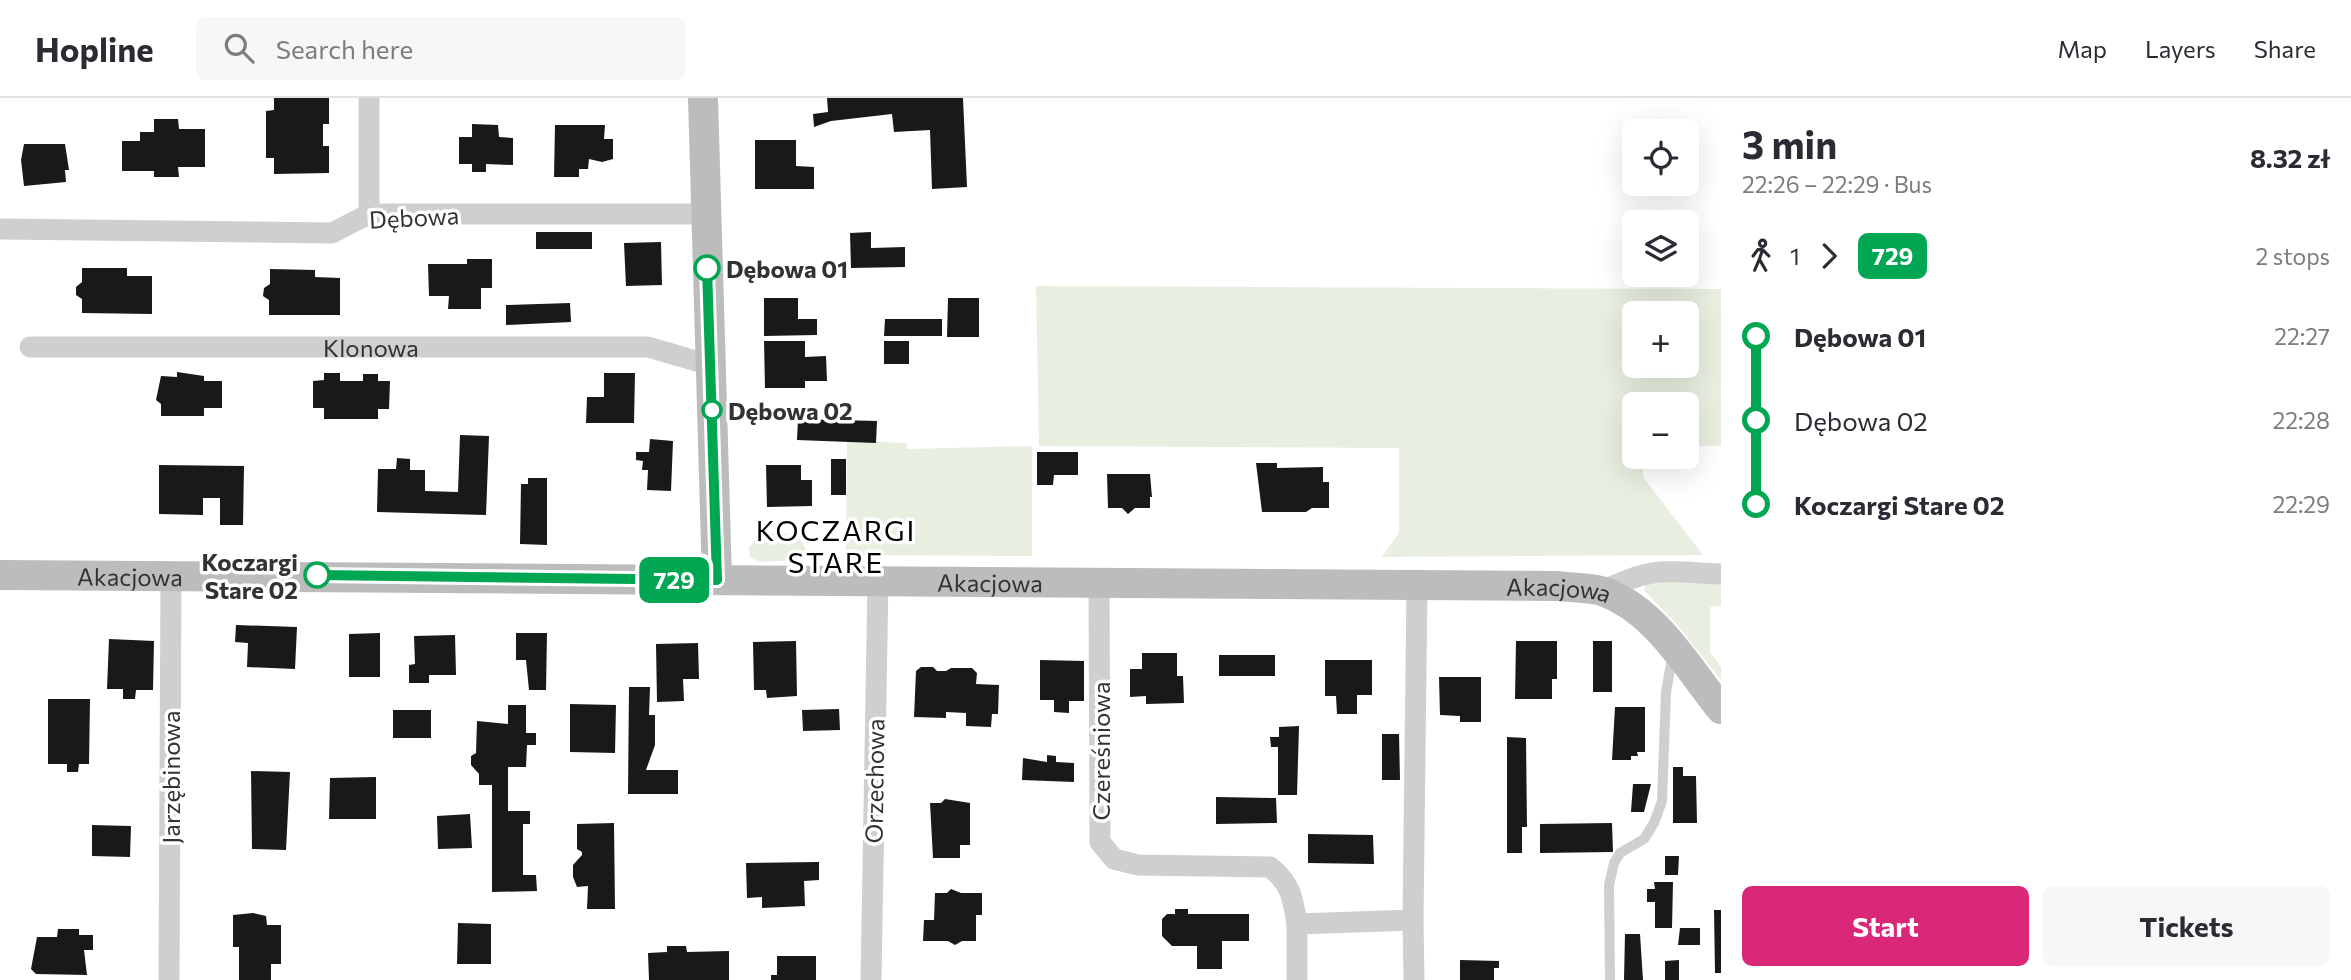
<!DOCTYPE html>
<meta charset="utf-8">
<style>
:root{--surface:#fff;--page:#f7f7f7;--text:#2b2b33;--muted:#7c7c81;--line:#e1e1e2;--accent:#db2777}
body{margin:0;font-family:Commissioner,sans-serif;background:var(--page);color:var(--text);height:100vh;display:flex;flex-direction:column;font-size:26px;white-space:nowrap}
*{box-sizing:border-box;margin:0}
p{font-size:23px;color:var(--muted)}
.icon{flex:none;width:38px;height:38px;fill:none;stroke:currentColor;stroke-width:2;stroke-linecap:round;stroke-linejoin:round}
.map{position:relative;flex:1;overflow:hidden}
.side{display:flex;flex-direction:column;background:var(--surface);width:630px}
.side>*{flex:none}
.badge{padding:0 14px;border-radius:10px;font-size:24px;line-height:46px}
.fabs{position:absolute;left:1622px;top:21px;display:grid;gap:14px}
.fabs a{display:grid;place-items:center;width:77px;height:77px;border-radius:10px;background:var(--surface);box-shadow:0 7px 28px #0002;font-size:35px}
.map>.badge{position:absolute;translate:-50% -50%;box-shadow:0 0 0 4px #fff}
.legs{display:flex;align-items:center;gap:10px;height:77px;padding:0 21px;font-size:23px}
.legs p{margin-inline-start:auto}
.summary{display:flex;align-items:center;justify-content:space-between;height:119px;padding:0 21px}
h1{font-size:38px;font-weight:700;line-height:52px}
.button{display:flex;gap:14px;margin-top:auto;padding:14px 21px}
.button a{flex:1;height:80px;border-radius:10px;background:var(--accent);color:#fff;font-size:28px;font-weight:700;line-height:80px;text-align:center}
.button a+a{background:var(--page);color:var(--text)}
ul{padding:0 21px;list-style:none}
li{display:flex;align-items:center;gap:24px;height:84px;font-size:26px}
li i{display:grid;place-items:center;width:10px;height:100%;margin:0 9px;background:currentColor}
li i::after{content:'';width:18px;height:18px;margin:-9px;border:5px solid;border-radius:50%;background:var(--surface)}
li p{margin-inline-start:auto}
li:first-child i{background:linear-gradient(#0000 50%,currentColor 0)}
li:last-child i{background:linear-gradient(currentColor 50%,#0000 0)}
header{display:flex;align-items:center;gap:42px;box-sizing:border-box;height:98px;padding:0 35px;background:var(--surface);border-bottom:2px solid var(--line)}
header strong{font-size:33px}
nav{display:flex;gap:38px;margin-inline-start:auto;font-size:24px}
.search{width:490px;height:63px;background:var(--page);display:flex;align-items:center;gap:18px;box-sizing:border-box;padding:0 24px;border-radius:10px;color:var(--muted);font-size:26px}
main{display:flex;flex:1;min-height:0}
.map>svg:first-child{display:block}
</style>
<header>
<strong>Hopline</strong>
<div class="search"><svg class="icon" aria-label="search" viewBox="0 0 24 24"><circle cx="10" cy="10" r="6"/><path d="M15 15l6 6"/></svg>Search here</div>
<nav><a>Map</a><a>Layers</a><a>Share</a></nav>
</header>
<main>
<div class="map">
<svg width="1721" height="882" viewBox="0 0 1721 882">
<rect width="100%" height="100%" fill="#fff"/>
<path fill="#e8efe0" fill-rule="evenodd" d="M1036 188 1721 191V348H1687V306H1634V359H1643V379L1703 457 1382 459 1399 435V350L1039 348ZM1634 215H1687V268H1634Z
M847 343 907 345V351L1032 348V458L846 457Z
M778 435C795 436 805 440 807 458L804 462 759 464 750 459 749 449 761 436Z
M1658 483 1721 485V508L1710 509V554L1721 569V582L1678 528 1644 492 1646 487Z"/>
<path fill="#191919" d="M274 0H329V26H323V48H329V75L274 76V60H266V13L274 12Z
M827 0H963L967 89 932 91 930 32 894 34 892 16 831 23 814 29 813 16 828 14Z
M154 21H178L179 31H205V69H178L179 79H154V73H122V43H140V34H154Z
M472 26 498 27 499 39 513 40V67L486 66V74H472V66H459V39H472Z
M555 27H605L604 41H613V61L602 64 589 61 588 71H579V79H554Z
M755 42H796V68L814 69V91H755Z
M24 46H65L69 72H65L66 84 24 88 21 62Z
M536 134H592V151H536Z
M871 134V150L905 149V169L851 170 850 135Z
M661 144 662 187 626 188 624 145Z
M467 161H492V190H481V211H448L449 198H429L428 166H467Z
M82 170H127V178H152V216L82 215V201L76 197V189L82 184Z
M270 171 315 172V179L340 180V217H269V202L263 198 264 190 270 186Z
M764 200H798V221H817V237L764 238Z
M948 200H979V239H947Z
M570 205 571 224 506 227V207Z
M885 221H942V238H884Z
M764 243H805V259L826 258 827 283H805V290H765Z
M884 243H909V266H884Z
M177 274 204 278V283H222V310H204V318H161V306L156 302 161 278 177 279Z
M324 275H340V283H363V276H378V283H390L389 311H378V321H324V310H313V283L324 282Z
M604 275H635L634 325H586L587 299H604Z
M798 321 877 323 876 345 797 342Z
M460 337 489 338 486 417 377 414 378 371H396L397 360 410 361V372H425V393L458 394Z
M650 341 673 343 671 393 647 392 648 372H642L643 363 636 362V354H649Z
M1037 354H1078V377H1054L1053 387H1037Z
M831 361H846V397H831Z
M1256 365H1277V370L1323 369V384H1329V410H1312L1306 414H1262Z
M159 367 244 368 243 427H220V400H203V417L159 416Z
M766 367H801V382H812V408L767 409Z
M1107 376H1150L1152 399H1150V410H1135L1128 416 1122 410H1108Z
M528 380H547V447L520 446 521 386H528Z
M236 527 297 529 295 571 247 569 248 545 235 544Z
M380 535V579H349V536Z
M516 535H547L546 592H529L526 562H516Z
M455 537 456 577H429V585H409V567L415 566 414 538Z
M109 541 154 543 153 592H136L135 601H123V591H107Z
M796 543 797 598 767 600 766 592H754L753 544Z
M1516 543H1557V581H1552V601H1515Z
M1593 543H1612V594H1593Z
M698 545 699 581H683L684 603 657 604 656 546Z
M1142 555H1177V578H1183L1184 605 1146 606V598L1130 599V571H1142Z
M1219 557H1275V578H1219Z
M1040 562 1084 563V603H1069V615L1054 614V602H1040Z
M1325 562H1372V597H1357V616H1337L1336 598H1325Z
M921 569H933L937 573H946L951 570H972L977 575 976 586 999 587 998 616H992L991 629 966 628V615L946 614V620L914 619 916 573Z
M1439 579H1481V624H1460V618L1440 617Z
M629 589H650L649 617H655V647L646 672H678V696H628Z
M48 601H90L89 666H79L78 674H67V666H48Z
M570 606 616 607 615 655 570 654Z
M508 607H526V635H536V647H527L526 669H508V713H530V726H523V777H536L537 793 492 794V687H479V676L471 667V658L476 655 477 623 508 626Z
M1615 609H1645V654H1637L1638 658H1631V662H1612Z
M839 611 840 632 803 633 802 612Z
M393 612H431V640H393Z
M1299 628 1297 697H1278V649H1271L1270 639H1279V629Z
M1382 636H1399L1400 682H1382Z
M1507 639 1526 640 1527 729H1522V755H1507Z
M1047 657 1056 658V664L1074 665V684L1022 682 1023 660 1047 664Z
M1673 669H1683V678H1696L1697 725H1673Z
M251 673 290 674 286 752 252 751Z
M376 679V721H329L330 680Z
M1633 686H1651L1644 714H1631Z
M1216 699 1276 700 1277 725 1216 726Z
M945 701 970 705V747H960V760H933L930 705H941Z
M470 716 472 750 438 751 437 718Z
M614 725 615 811H587L588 788 577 789 573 779V767L582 757V754L577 751V726Z
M1612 725 1613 754 1540 755V726Z
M92 727 131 728 130 759 92 758Z
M1308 736 1373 737 1374 766 1308 765Z
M1665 758H1679L1678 777H1665Z
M819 764V782L804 783 805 808 762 810V799L747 800 746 765Z
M1654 784H1673L1672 830H1655V804H1647V791H1655Z
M951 791 961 795H982V817H976V843H962L955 847 948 843H923L924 822H934L935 795H947Z
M1175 811H1188V816H1249V843H1222V871H1197V848H1172L1162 838V821L1167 816H1175Z
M1714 812H1721V875H1715Z
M253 815 266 818 267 827H281V866H271V882H239V849H233V817Z
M458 825 491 826V866H457Z
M1680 830H1700V847H1678Z
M58 831H79V837H93V852H84L87 877 36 876 31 871 37 839H57Z
M1625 836H1640L1643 882H1624Z
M667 848H686L687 854 729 853V882H649L648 855 667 854Z
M777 858H816V882H771V877H777Z
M1460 862 1499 863V870H1494V882H1460Z
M1679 862V882H1665V863Z"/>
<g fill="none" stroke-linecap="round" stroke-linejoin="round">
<path stroke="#cfcfcf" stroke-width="10" d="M1610 882 1609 787 1614 765 1620 755 1644 741 1654 725 1662 703 1666 594 1673 555"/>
<g stroke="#cfcfcf" stroke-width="21">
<path d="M369 0V116"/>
<path d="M0 131 332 135 369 116H706"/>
<path id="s1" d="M30 249H648L710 267"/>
<path d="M1099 484 1100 744 1114 761 1138 767 1270 769C1291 786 1293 800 1297 826"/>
<path d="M1603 493C1654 467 1667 474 1721 476"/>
<path d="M1413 822 1414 882"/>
<path d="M169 882 171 476"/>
<path d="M871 882 878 483"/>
<path d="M1297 882V826L1413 822 1417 487"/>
</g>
<g stroke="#bcbcbc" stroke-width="30">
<path d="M703 0 717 482"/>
<path id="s2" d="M0 477 1557 488C1572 490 1591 489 1605 494 1657 514 1687 569 1721 611"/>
</g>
</g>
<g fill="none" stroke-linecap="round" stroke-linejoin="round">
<defs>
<path id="line-1" d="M317 477 717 482 707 170"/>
</defs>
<use href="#line-1" stroke="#fff" stroke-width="16"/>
<use href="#line-1" stroke="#00a651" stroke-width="10"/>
</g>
<g fill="#fff" stroke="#00a651" stroke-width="3.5">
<circle cx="707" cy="170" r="12"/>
<circle cx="712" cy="312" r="9"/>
<circle cx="317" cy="477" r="12"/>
</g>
<g text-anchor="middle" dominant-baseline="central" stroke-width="7" stroke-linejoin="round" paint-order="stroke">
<g font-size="24" fill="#323232" stroke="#fff">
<text transform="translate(414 119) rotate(-3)">Dębowa</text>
<text stroke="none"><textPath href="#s1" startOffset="341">Klonowa</textPath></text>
<text stroke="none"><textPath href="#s2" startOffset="130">Akacjowa</textPath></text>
<text stroke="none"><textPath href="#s2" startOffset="990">Akacjowa</textPath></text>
<text stroke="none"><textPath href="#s2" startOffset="1559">Akacjowa</textPath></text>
<text transform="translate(1100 653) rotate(-90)">Czereśniowa</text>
<text transform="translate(170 679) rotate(-90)">Jarzębinowa</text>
<text transform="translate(874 683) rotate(-89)">Orzechowa</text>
</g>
<g font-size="24" font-weight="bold" fill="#323232" stroke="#fff" text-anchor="start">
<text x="726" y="170">Dębowa 01</text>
<text x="728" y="312">Dębowa 02</text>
<text x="298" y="463" text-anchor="end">Koczargi<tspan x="298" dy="28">Stare 02</tspan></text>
</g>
<g font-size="28" letter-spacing="2" fill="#000" stroke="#fff">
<text x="836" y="432">KOCZARGI<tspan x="836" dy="32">STARE</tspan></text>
</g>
</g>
</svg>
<div class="fabs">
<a><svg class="icon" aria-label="locate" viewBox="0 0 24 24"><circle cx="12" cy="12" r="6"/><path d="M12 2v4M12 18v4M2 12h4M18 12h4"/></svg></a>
<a><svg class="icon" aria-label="layers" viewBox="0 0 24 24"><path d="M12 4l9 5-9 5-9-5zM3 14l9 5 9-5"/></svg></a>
<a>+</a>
<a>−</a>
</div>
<b class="badge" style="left:674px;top:482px;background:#00a651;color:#fff">729</b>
</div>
<section class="side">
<div class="summary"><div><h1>3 min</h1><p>22:26 – 22:29 · Bus</p></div><b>8.32 zł</b></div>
<div class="legs"><svg class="icon" aria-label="walk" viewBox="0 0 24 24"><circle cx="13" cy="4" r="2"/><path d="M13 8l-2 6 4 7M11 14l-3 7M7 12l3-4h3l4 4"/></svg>1<svg class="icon" aria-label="forward" viewBox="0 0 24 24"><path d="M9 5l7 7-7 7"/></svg><b class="badge" style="background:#00a651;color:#fff">729</b><p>2 stops</p></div>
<ul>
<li><i style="color:#00a651"></i><b>Dębowa 01</b><p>22:27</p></li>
<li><i style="color:#00a651"></i><span>Dębowa 02</span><p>22:28</p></li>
<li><i style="color:#00a651"></i><b>Koczargi Stare 02</b><p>22:29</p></li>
</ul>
<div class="button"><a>Start</a><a>Tickets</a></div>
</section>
</main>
